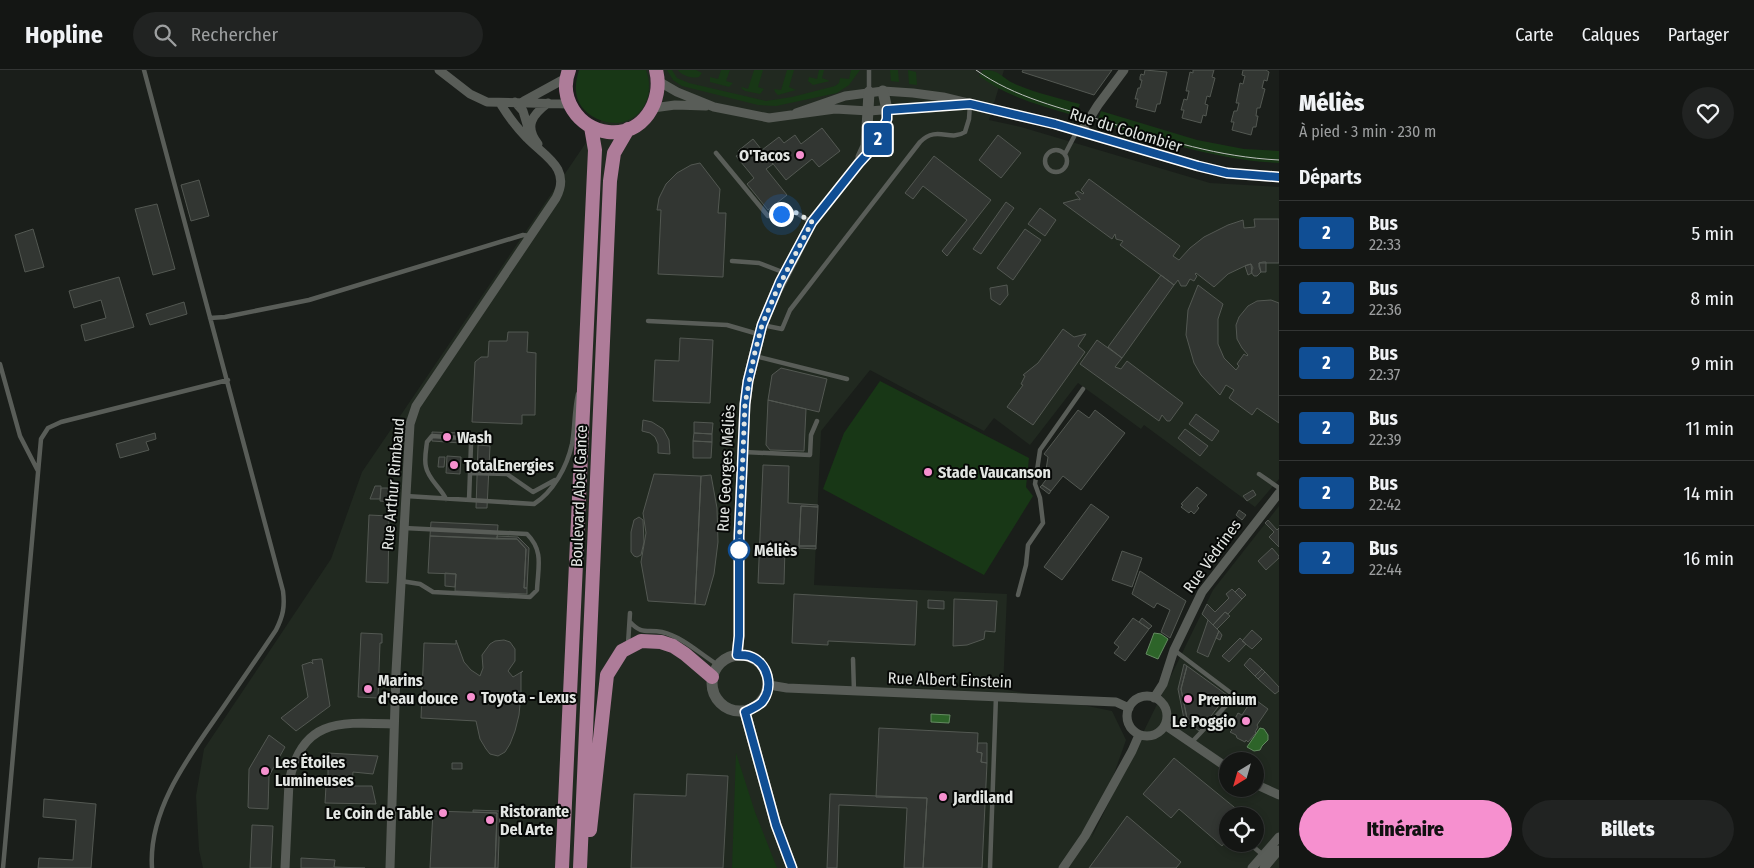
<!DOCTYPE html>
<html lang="fr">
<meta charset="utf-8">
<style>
:root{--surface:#141614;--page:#212322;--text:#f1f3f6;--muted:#9d9fa0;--line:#333534;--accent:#f690cf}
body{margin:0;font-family:"Fira Sans Condensed",sans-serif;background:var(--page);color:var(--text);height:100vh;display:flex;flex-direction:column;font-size:19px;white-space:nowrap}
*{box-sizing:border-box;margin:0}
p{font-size:16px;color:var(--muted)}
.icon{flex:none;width:28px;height:28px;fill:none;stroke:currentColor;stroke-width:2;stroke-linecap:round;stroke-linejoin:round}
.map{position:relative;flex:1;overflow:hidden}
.side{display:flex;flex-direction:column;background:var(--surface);width:475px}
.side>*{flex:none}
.badge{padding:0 10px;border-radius:4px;font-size:18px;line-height:32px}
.needle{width:32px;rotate:217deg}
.buttons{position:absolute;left:1219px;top:682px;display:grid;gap:10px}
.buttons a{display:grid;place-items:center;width:45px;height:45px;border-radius:50%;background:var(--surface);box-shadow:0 2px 8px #0003,0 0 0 1px var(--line);font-size:25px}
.you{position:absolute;width:25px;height:25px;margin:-12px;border:4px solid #fff;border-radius:50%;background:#1a73e8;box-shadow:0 0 0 8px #1a73e833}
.map>.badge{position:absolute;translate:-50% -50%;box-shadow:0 0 0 2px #fff}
h2{padding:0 20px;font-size:19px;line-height:45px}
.round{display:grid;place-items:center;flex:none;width:52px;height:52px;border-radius:26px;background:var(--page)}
.head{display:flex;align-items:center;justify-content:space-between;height:85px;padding:0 20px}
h1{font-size:24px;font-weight:800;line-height:38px}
.button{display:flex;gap:10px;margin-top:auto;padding:10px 20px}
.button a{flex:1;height:58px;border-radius:30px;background:var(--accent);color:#111;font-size:20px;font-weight:800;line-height:58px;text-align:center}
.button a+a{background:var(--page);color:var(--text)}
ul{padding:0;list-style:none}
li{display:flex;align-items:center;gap:15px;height:65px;padding:0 20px;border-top:1px solid var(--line)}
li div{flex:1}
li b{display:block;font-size:19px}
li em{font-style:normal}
li .badge{min-width:55px;font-weight:700;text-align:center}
header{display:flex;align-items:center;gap:30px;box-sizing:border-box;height:70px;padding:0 25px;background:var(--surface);border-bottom:1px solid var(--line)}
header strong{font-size:24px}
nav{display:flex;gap:28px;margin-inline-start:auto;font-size:18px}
.search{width:350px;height:45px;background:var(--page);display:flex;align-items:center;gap:12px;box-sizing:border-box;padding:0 18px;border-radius:28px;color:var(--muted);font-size:19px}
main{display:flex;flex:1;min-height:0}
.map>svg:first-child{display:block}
</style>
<header>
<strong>Hopline</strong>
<div class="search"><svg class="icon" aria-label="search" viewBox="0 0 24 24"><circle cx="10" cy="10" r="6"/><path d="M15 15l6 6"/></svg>Rechercher</div>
<nav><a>Carte</a><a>Calques</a><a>Partager</a></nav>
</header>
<main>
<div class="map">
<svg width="1279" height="798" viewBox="0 0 1279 798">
<rect width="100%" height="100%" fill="#1a1e1a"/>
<path fill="#212920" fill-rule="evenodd" d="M606 0H1004L989 50 1021 57 1210 113 1279 117V409L1255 437 1144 355 1141 359 1078 313 1030 375 994 348 984 361 870 300 821 361 814 515 1007 524 1003 619 1112 641 1126 670 1091 769 1213 520 1279 436V798H203L199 780 196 726 204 679 331 489 362 402 613 33ZM1228 691H1255V719H1228ZM1228 746H1255V774H1228Z"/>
<path fill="#183716" d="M579 0H646C654 21 646 46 623 52 606 56 584 46 578 30 574 20 576 10 579 0Z
M667 0H672L677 8 689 13 766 31 792 27 835 16 839 13 840 8 849 9 851 0H860L849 15 837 23 776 36 758 35 682 16 673 10Z
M678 0H696L702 3 699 7C693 9 682 6 678 0Z
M721 0H730L726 11 733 13 729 17 710 12V7L718 9Z
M754 0H763L758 17 764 19 760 24 745 21 741 18 742 17 748 19Z
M787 0H794L789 17 796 20 778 25 775 22 774 19 781 20Z
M819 0H824L822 8 830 11 813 15 808 11 809 7 817 9Z
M890 0H898L899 12 891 11Z
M908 0 916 2 917 15 909 14Z
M983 0C1001 0 1001 8 1015 14 1036 23 1058 28 1080 34L1075 46C1040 35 1009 28 979 6Z
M1101 41 1197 70 1244 79 1279 81V93C1216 90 1157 70 1097 52Z
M880 311 1029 388 1026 417 1033 426 984 505 823 419 844 363Z
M736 683 755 742 777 798H732Z"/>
<path fill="#2d6429" stroke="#648b61" d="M1154 563 1161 564 1168 569 1158 589 1146 584Z
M931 644 950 645 949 653 931 652Z
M1260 658 1264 659 1268 665V670L1262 676 1260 680 1254 681 1247 677Z"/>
<path fill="#323632" stroke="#535852" d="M1023 0H1112L1094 25 1022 2Z
M1145 0 1167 2 1160 34H1157L1155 42 1136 37 1138 29H1135L1138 18H1140L1142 10H1140V7L1141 4 1144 5Z
M1193 0H1214L1212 7 1215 8 1210 27 1207 26 1205 34 1208 35 1206 46 1203 45 1201 53 1182 48 1184 40H1181L1184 29 1187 30 1189 21H1186L1190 2 1193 3Z
M1243 0H1266L1269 2 1267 11 1264 10 1262 18 1265 19 1260 38H1257L1256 46H1258L1256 57H1253L1251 65 1232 60 1234 52H1231L1234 41H1237L1239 33H1236L1240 13 1243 14 1245 6 1242 5Z
M822 58 840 81 819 97 812 89 786 110 762 80 779 67 784 73 795 65 801 74Z
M998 65 1021 83 1001 108 979 90Z
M753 69 773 94 766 99 787 125 768 140 747 114 754 108 736 86 740 84 738 81Z
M934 86 991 130 947 186 942 181 967 150 923 116 913 129 905 123Z
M700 93 720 119 718 143H726L723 207 658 204 661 140H657L659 128 666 114 677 103 691 95Z
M1089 109 1180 176 1173 186 1179 190 1190 178 1204 167 1228 155 1243 150 1244 158 1255 157 1254 149H1279V193H1259L1261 202 1257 206H1254L1251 202 1253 198 1251 194 1247 195 1228 204 1214 217 1196 203 1195 204 1197 206 1194 211 1190 209 1186 216H1181L1178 210 1174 215 1120 175 1123 171 1116 169 1115 164 1112 169 1063 133 1078 129 1080 130V129L1075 123 1078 121 1083 124 1084 123 1081 120Z
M199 110 209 146 191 151 181 115Z
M1006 132 1014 138 981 184 973 179Z
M157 134 175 199 153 205 135 139Z
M1040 138 1056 150 1045 166 1028 154Z
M33 159 44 197 25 202 15 165Z
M1025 159 1041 170 1013 210 997 198Z
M1263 192H1266V202H1261L1259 197V193Z
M1251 194 1252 203 1248 205 1245 196Z
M1161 205 1174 215 1122 288 1108 277Z
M119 207 134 257 85 271 81 255 106 248 101 230 74 238 69 221Z
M1007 215 1008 225 1000 235 991 229 990 218Z
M1198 215 1223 234 1218 249V274L1224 288 1236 300 1239 296 1237 294 1244 284 1247 286 1248 285 1242 278 1237 269 1236 255 1239 247 1248 236 1257 231 1271 230 1279 233V353L1257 338 1252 345 1229 328 1234 320 1226 315 1220 325 1201 305 1194 293 1186 265 1188 240Z
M184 232 187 244 150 255 146 244Z
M1063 259 1074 267 1086 264 1078 276 1085 282 1033 355 1007 337 1023 315 1021 314 1025 306 1023 305 1038 293Z
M508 262H528L527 282 536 283 535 345H522V354L472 352 475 292 481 287H488L489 271H507Z
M680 268 713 270 710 333 653 331 655 290 679 291Z
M1097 270 1122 288 1115 297 1121 299 1127 291 1183 333 1170 351H1167L1162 345 1159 351 1080 294Z
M781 298 827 309 819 342 768 330 772 305Z
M768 330 806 339 804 381 770 380 766 375Z
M1078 340 1089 348 1095 340 1125 363 1081 420 1063 406 1051 421 1042 415 1048 407 1045 406 1048 387 1044 384Z
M1196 344 1219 361 1212 371 1189 354Z
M643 350 652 352 663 359 669 370 670 384 658 383V374L655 367 650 363 642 361Z
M694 352 713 353 712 364 694 363Z
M1185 359 1208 376 1200 386 1178 368Z
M432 362 461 363V373L432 371Z
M155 363 156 369 146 372 149 380 120 388 116 374Z
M694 363 712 364V372L693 371Z
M693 371 712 372 711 388H693Z
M478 375 490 376 487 438H476Z
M447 386 461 387 460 404 446 403Z
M439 387H445L444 397H438Z
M763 395 789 396 788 433 818 435V437L801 436 799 478H785L784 514 758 513Z
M654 404 701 406 695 534 648 531 641 492 646 463 643 443Z
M711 405 717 438 718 472 714 504 705 535 695 534 701 406Z
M1042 415 1051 421 1049 424 1040 417Z
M375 416H381L380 429H370Z
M1197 417 1207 425 1197 436 1199 438 1194 444 1191 441 1189 443 1181 437 1183 435 1181 434Z
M381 418H393L392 432 380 431Z
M1253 420 1256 425 1247 431 1243 426Z
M1091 434 1109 447 1062 510 1044 497Z
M801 436 818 437 816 476H799Z
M1239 440 1246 445 1242 450 1236 445Z
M369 445 389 446 388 513 366 512Z
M639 447 643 450 644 472 641 485 637 487 634 486 631 482V462L634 450Z
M1268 450 1277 460 1279 458V477L1269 467 1274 462 1265 453Z
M431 452 498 455 497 469 430 466Z
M430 466 517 469 526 479 524 518H527V524L455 521 456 504 428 503Z
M497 466 518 467 529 478 527 518H524L526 479 517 469H497Z
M799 476H816V479L799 478Z
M1272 478 1279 486V488L1266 500 1258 491Z
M1122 481 1142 488 1132 517 1112 510Z
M1140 501 1186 531 1170 568 1161 562 1170 540 1157 533 1154 538 1132 524Z
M445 503 456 504 455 517 445 516Z
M1239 518 1246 525 1242 529 1235 522Z
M1232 519 1242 529 1228 544 1225 542 1213 555 1202 544 1207 534 1215 542 1229 528 1226 524Z
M794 524 917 531 915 575 828 571V575L792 573Z
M954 529 997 531 995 562 985 561 984 569 967 575 953 576Z
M928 530 944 531V539L928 538Z
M1225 542 1230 546 1217 559 1213 555Z
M1133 548 1149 559 1125 591 1114 583 1119 577 1114 573Z
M1142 548 1152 556 1149 559 1139 552Z
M1208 550 1219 561 1208 587 1197 582Z
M1252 560 1262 569 1252 579 1242 571Z
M1219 561 1222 565 1220 570 1216 568Z
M361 563 382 564V573H380L378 628 358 627Z
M1240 568 1246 574 1229 592 1222 586Z
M456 570 464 592 471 600 480 606 483 598 482 585 490 574 495 571 504 570 510 572 515 579V591L508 601 513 607 523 601 521 603V623L519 645 515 661 510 674 505 682 498 686 490 684 486 679 480 669 476 651 421 648 424 573 456 574Z
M1250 588 1262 599 1255 606 1244 595Z
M320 589H322L330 636 296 661 281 648 308 627 302 595 311 592 313 594 312 590Z
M1184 594 1187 596 1181 619 1187 648 1202 658 1199 661 1184 649 1178 619Z
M1187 596 1227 625 1202 658 1187 648 1181 619Z
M1262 599 1265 602 1258 609 1255 606Z
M1265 602 1279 617V621L1275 624 1258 609Z
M1253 628 1268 639 1257 655 1258 657 1255 662 1256 663 1248 672 1246 670 1245 672 1237 668 1236 665 1230 662 1232 660 1230 658 1238 643 1242 645Z
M879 658 978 663 977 682 982 683 981 692 987 693 982 798H923L927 728 876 727Z
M269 665 285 677 269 706 268 739 249 738 248 737 249 699Z
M978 673H987V693L981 692 982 683 977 682Z
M328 683 378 686 373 704 353 702 352 716H372L376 734 325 733 326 716H328Z
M1174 688 1245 746H1228V769L1222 776 1179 739 1171 748 1143 724Z
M452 693H462V699H452Z
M687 704 728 706 723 798H631L634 724 686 726Z
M830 724 927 728 923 798H904L907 738 839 735 837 798H827Z
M44 729 96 734 91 798H38L39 788 73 790 76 750 43 747Z
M473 740 500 741 498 798H495L497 743 473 742Z
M433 741 497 743 495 798H430Z
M1127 746 1181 792 1176 798H1089Z
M252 755 273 756 271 798H250Z
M301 788 335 790 334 797 365 798H301Z"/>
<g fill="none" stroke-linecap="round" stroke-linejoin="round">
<path stroke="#595d58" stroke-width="4.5" d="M144 0 283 521C285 537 283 546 276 560 258 587 240 613 222 639 190 685 148 739 152 798
M869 21V0
M1045 91a11 11 0 1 1 22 0a11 11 0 1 1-22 0Z
M716 83 768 146 795 142 811 152
M1065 84 1077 61
M732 191 759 193 785 203
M210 248 225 247 309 230 523 165 530 166
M648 251 727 255 758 264
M762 255 782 259 790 240 920 72C937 55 950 72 965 62L969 49 970 34
M755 286 847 309
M0 294 20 366 38 401
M744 382 810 385 811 365 817 351
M1259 404 1279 418
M406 426 534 434C553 422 567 397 572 374 575 358 574 341 578 324
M446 429C441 418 428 409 426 397 424 390 426 380 427 372L432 366 461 368 471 374 470 403
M469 430 470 403 507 404 533 422 555 410
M401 511 420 514 433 522 530 527 537 520C538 497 544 481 527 464L404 458
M1018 525 1026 495 1028 475 1043 453 1040 428 1035 414 1040 380 1083 319
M630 552C642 565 647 559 662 562 683 567 700 584 718 595
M628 574 630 543
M1174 580 1235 626 1191 673
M853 589 854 621
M1250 774 1263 785
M3 798 41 369 48 358 61 352 228 310
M990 798 996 626"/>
<path stroke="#595d58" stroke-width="9" d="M439 0 470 24 487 32 569 34
M658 11 677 22 714 37 769 48 835 39 869 41 960 34
M524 31 566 8
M515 32 523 41 529 61
M653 38 675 35 706 36
M796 43 845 26 883 21 913 23 943 27 1047 52 1183 92 1227 103 1279 107
M1081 62 1098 35 1124 0
M538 74C524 56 532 45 548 33
M769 615 787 618 1116 632 1129 638
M1127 646a20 20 0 1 1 40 0a20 20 0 1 1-40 0Z
M1154 628 1163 614 1174 580 1202 522 1279 423
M1165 655 1228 698
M1255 714 1279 725
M285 798 289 712C302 648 340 652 394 654
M390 798 396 602 410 354 416 336 556 128C572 98 544 86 527 68 516 57 508 46 500 33
M1063 798 1085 766 1132 681 1139 665
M1252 798 1279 767
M1264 798 1279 780"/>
<path stroke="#595d58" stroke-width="11" d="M861 87 866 76 869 22
M712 613a28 28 0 1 1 56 0a28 28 0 1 1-56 0Z
M737 585 739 566V466L745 334 748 311 762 255 776 222 812 152 859 93 870 81 882 61 887 49V40L883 21
M745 642 776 755 792 798"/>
<path stroke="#ae7c99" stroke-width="14" d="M569 0C558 28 578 58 608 62 643 66 664 31 656 0
M590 760 607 605 622 581 641 571 661 572 673 576 685 584 712 607
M562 798 595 80 591 57
M580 798 610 111 614 83 628 59"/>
<path stroke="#bcbfbc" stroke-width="1" d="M976 0C1015 28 1062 38 1107 52 1166 70 1218 87 1279 90"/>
</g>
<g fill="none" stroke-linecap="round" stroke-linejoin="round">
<defs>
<path id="line" d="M792 798 776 755 745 642C751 639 757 637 762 632 774 617 768 592 749 586 746 585 741 585 737 585L739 566V466L745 334 748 311 762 255 780 212 812 152 859 93 870 81 882 61 887 49V40L970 34 1055 54 1198 96 1227 103 1279 107"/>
</defs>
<use href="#line" stroke="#fff" stroke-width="11"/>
<use href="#line" stroke="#104e94" stroke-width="8"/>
<path stroke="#e3e6e3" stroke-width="5" stroke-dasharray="0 9" d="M739 480 745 334 754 286 762 255 776 222 812 152 795 142 781 144"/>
</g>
<g fill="#f690cf" stroke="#060806" stroke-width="2">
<circle cx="800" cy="85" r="5"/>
<circle cx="447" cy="367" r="5"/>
<circle cx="454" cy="395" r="5"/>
<circle cx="928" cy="402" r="5"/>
<circle cx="368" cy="619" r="5"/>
<circle cx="471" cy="627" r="5"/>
<circle cx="1188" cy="629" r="5"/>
<circle cx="1246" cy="651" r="5"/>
<circle cx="265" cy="701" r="5"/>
<circle cx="943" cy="727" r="5"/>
<circle cx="443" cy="743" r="5"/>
<circle cx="490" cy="750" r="5"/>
</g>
<circle fill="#fff" stroke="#104e94" stroke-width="2.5" cx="739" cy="480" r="10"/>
<g text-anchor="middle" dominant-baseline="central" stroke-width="4" stroke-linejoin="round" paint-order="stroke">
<g font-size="16" fill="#e3e6e3" stroke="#060806">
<text transform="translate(1126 60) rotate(17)">Rue du Colombier</text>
<text transform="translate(726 398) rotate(-87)">Rue Georges Méliès</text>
<text transform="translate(393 414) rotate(-85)">Rue Arthur Rimbaud</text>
<text transform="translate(579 426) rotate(-88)">Boulevard Abel Gance</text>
<text transform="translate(1212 486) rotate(-54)">Rue Védrines</text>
<text transform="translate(950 610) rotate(2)">Rue Albert Einstein</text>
</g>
<g font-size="16" font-weight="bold" fill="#e3e6e3" stroke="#060806" text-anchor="start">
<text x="790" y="85" text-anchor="end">O'Tacos</text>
<text x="457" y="367">Wash</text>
<text x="464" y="395">TotalEnergies</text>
<text x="938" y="402">Stade Vaucanson</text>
<text x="378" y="610">Marins<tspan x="378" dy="18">d'eau douce</tspan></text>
<text x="481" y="627">Toyota - Lexus</text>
<text x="1198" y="629">Premium</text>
<text x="1236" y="651" text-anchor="end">Le Poggio</text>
<text x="275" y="692">Les Étoiles<tspan x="275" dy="18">Lumineuses</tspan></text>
<text x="953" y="727">Jardiland</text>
<text x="500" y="741">Ristorante<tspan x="500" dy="18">Del Arte</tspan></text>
<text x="433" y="743" text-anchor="end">Le Coin de Table</text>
</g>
<g font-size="16" font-weight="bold" fill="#e3e6e3" stroke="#060806" text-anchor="start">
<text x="754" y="480">Méliès</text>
</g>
</g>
</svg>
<div class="buttons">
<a><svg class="needle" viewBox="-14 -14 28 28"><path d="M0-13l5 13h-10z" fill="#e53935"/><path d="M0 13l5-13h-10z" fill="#9d9fa0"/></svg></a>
<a><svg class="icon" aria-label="locate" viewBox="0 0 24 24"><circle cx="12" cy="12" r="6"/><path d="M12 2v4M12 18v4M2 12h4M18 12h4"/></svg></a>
</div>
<div class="you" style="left:781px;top:144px"></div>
<b class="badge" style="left:878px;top:69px;background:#104e94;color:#fff">2</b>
</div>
<section class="side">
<div class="head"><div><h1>Méliès</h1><p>À pied · 3 min · 230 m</p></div><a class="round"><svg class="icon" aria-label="heart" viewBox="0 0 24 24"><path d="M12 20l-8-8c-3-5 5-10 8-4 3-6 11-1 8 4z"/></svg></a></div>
<h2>Départs</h2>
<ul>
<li><span class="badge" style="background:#104e94;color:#fff">2</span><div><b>Bus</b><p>22:33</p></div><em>5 min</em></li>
<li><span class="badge" style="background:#104e94;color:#fff">2</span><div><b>Bus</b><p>22:36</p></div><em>8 min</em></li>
<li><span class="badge" style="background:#104e94;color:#fff">2</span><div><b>Bus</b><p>22:37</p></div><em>9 min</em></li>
<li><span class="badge" style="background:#104e94;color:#fff">2</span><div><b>Bus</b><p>22:39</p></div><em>11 min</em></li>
<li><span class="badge" style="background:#104e94;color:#fff">2</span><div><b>Bus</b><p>22:42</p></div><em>14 min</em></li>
<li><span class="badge" style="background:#104e94;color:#fff">2</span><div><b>Bus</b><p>22:44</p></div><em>16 min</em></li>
</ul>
<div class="button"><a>Itinéraire</a><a>Billets</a></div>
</section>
</main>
